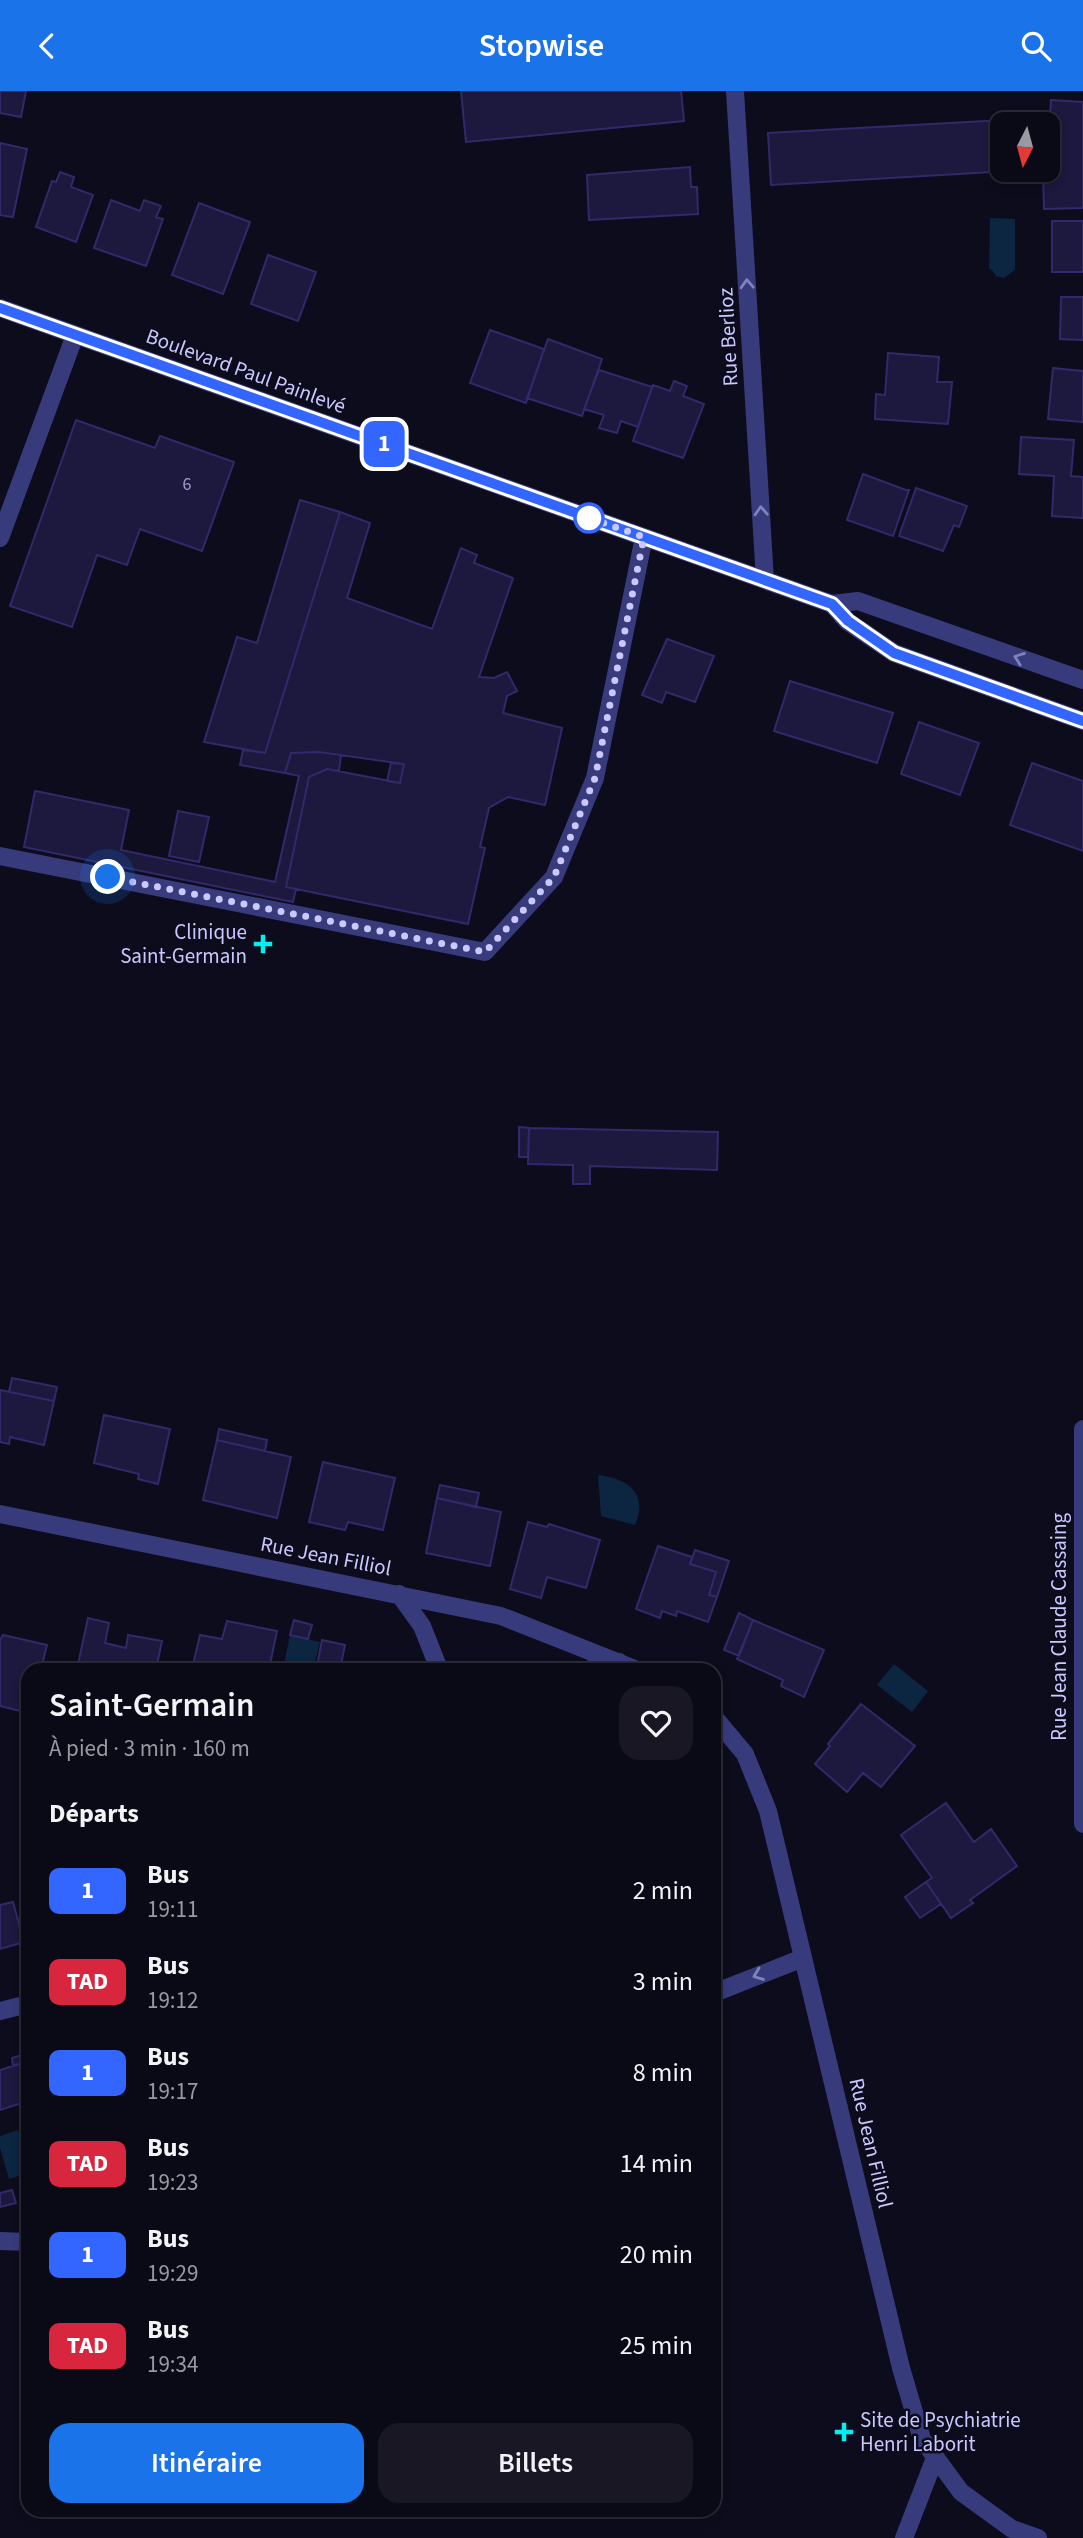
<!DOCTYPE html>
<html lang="fr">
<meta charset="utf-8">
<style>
:root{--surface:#0a0916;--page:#181723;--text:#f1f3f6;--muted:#999aa1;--line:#2a2a35;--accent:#1a73e8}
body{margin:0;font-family:"Source Sans 3",sans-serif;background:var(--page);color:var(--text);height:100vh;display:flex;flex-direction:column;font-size:26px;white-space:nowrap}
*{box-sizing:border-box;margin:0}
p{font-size:23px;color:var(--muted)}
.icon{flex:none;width:38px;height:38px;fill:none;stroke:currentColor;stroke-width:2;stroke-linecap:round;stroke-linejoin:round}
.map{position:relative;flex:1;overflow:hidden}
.sheet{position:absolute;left:21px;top:1572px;width:700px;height:854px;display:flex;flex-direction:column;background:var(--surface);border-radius:21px;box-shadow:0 4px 10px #0003,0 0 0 2px var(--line)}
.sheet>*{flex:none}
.badge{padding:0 14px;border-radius:10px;font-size:24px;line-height:46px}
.needle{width:46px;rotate:186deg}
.fabs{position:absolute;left:990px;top:21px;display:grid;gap:14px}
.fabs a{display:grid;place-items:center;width:70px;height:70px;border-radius:14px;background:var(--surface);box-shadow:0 4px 10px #0003,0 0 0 2px var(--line);font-size:35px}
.you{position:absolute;width:35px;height:35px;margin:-18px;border:5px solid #fff;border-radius:50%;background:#1a73e8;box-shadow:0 0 0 10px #1a73e833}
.map>.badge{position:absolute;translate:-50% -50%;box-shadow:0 0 0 4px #fff}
h2{padding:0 28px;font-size:26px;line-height:63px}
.round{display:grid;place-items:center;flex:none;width:74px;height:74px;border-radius:21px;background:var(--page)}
.overview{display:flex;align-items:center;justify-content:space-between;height:119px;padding:0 28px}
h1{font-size:33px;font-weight:600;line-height:52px}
.action{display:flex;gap:14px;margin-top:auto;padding:14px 28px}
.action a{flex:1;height:80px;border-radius:21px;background:var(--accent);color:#fff;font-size:28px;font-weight:600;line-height:80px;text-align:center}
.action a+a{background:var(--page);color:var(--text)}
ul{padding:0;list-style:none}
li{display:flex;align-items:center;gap:21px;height:91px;padding:0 28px}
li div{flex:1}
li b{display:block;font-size:26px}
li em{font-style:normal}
li .badge{min-width:77px;font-weight:700;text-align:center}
header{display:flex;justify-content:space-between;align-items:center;height:91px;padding:0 28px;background:var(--accent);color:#fff;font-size:32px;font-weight:600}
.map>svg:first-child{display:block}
</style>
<header><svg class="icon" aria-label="back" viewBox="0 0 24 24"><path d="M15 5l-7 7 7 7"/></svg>Stopwise<svg class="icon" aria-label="search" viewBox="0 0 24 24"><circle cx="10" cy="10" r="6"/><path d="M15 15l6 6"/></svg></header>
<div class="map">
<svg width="1083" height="2447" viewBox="0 0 1083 2447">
<rect width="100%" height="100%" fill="#0d0c1d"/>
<path fill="#0c2541" d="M990 127 1015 128V179L1004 187 996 185 992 179 989 178Z
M598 1384C627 1387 649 1402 635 1434L601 1425Z
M290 1544 320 1551 313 1578H283Z
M894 1573 928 1600 912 1621 877 1594Z
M18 2039 28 2074V2082L9 2088 0 2057V2045Z"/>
<path fill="#1c183e" stroke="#312a6a" stroke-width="2" d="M0 0H26L21 26 0 22Z
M461 0H681L684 30 466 51Z
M1051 9 1083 11V117L1044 118 1043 79H1048V33H1042V27H1050Z
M1042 27V33H1003V79H1025L771 94 768 42Z
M0 52 27 58 13 126 0 124Z
M690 76 691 96H697L698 123 589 129 587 84Z
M60 81 74 86 71 96 93 104 76 151 36 136 52 90 56 91Z
M111 109 140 120 144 109 161 115 156 126 163 128 146 175 94 157Z
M199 112 250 131 223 203 172 184Z
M1052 130H1083V181H1052Z
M268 164 316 181 298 230 251 213Z
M1061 206H1083V249L1060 248Z
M490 239 544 258 526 312 470 292Z
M548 248 602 268 582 325 527 307Z
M888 262 939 266 937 291H952L948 333 875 328 876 303 885 304Z
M1053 277 1083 280V331L1048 328Z
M599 279 652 296 638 336 621 330 617 342 599 337 604 324 584 318Z
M674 290 687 295 683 305 704 313 683 367 633 350 653 294 670 300Z
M76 329 155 357 160 345 234 371 202 460 140 438 127 474 97 464 72 536 10 515Z
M1021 346 1074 349 1071 385 1083 386V427L1052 425 1054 385 1019 383Z
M863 383 906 399H909L893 445 847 429Z
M916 397 967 415 959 436 954 434 943 460 899 445Z
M300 409 340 421 265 662 204 651 237 546 257 552Z
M340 421 370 432 347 507 432 538 461 457 477 464 474 472 513 487 479 586 494 587 507 581 517 600 507 605 503 622 562 637 545 714 508 706 489 717 480 756 485 757 468 833 286 796 309 686 327 678 400 692 404 673 319 661 291 662 285 682 240 674 243 659 265 662Z
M667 548 714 565 695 611 666 601 662 612 642 604Z
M790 590 893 622 877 672 774 640Z
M919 631 979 652 960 704 901 683Z
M319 661 341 664 339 680 327 678 309 686 286 796 296 798 293 811 24 756 35 700 129 719 121 759 275 791 299 685 285 682 291 662Z
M391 672 404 673 400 692 387 690Z
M1032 672 1083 690V760L1010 734Z
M178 720 209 726 199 771 169 765Z
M519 1036 529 1037 528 1066H519Z
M529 1037 718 1041 717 1079 590 1075V1093H573V1074L528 1073Z
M12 1287 57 1296 54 1310 9 1301Z
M0 1299 54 1310 44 1354 10 1346 9 1353 0 1351Z
M104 1324 170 1338 158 1393 138 1388 139 1383 94 1372Z
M219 1338 267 1349 265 1360 217 1349Z
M217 1349 291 1366 277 1427 203 1409Z
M323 1371 395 1387 383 1439 348 1431 345 1439 309 1431Z
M440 1394 479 1402 476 1416 437 1407Z
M437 1407 501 1421 490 1475 426 1462Z
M528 1431 547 1436 549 1433 600 1449 586 1497 547 1486 541 1507 510 1498Z
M658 1455 692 1466 690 1473 716 1481 709 1504 717 1506 708 1531 677 1520 676 1525 662 1520 660 1527 636 1518Z
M695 1459 729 1470 717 1506 709 1504 716 1481 690 1473Z
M739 1522 753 1529 739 1565 724 1559Z
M88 1527 109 1532 105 1552 126 1557 128 1544 162 1550 156 1578H77Z
M294 1529 312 1534 308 1548 290 1544Z
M753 1529 824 1559 804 1606 781 1595 783 1589 737 1568Z
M227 1530 277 1540 269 1578H192L200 1544 222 1548Z
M3 1544 47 1554 41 1578H28V1622L0 1615V1549Z
M322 1549 345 1554 340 1578 317 1575Z
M861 1613 915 1655 881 1696 863 1682 847 1701 815 1673 830 1655 828 1653Z
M946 1712 974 1751 991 1738 1017 1775 970 1809 973 1812 951 1827 926 1791 932 1787 901 1744Z
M926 1791 941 1813 920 1827 905 1806Z
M13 1811 24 1851 0 1858V1814Z
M28 1962V1970L13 1975 12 1967Z
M28 1970V2010L0 2019V1979Z
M12 2099 16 2112 0 2116V2102Z"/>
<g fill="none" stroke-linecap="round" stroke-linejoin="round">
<path stroke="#373b7c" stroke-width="18" d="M735 0 765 489
M0 217 832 513 858 510 1083 589
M0 447 75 244
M832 513 847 530 894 562 1083 630
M0 765 485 861 554 786 595 687 644 446
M1083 1338V1733
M0 1423 501 1525 635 1578
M399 1503 422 1535 439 1578
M590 1578 619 1571
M714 1626 745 1663 768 1720 901 2277 922 2348 961 2401 1012 2438 1038 2447
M714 1902 803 1867
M0 1920 28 1913
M0 2150 28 2151
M904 2447 935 2367"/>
</g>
<defs><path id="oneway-chevron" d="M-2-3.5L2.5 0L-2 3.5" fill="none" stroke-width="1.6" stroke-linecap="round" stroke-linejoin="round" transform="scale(1.75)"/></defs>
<g stroke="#8082bd">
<use href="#oneway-chevron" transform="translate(747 193) rotate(-93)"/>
<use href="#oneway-chevron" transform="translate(761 420) rotate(-93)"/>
<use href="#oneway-chevron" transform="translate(1019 567) rotate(-160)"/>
<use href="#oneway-chevron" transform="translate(758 1884) rotate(159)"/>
</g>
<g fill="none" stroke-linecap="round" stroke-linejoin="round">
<defs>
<path id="line" d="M0 217 832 513 848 530 894 562 1083 630"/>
</defs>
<use href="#line" stroke="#fff" stroke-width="16"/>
<use href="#line" stroke="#36f" stroke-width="10"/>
<path stroke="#cac8fe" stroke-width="7" stroke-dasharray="0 12.6" d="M108 786 485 861 554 786 595 687 644 446 589 427"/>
</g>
<circle fill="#fff" stroke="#36f" stroke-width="3.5" cx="589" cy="427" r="14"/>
<g fill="#03eff0" stroke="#0d0c1d" stroke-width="2.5">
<path d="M259.5 842.5h7v7h7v7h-7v7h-7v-7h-7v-7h7z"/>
<path d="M840.5 2330.5h7v7h7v7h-7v7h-7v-7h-7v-7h7z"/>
</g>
<g text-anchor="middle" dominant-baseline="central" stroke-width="5" stroke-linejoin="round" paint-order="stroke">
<g font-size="18" fill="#9e9cce">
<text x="187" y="393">6</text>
</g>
<g font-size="21" fill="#cac8fe" stroke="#0d0c1d">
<text transform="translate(728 246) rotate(-93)">Rue Berlioz</text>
<text transform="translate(246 280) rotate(20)">Boulevard Paul Painlevé</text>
<text transform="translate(326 1465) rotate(11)">Rue Jean Filliol</text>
<text transform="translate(1059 1536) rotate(-90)">Rue Jean Claude Cassaing</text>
<text transform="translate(871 2052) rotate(77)">Rue Jean Filliol</text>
</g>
<g font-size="21" fill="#cac8fe" stroke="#0d0c1d" text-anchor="end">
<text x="247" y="841">Clinique<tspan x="247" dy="24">Saint-Germain</tspan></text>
<text x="860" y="2329" text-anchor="start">Site de Psychiatrie<tspan x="860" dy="24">Henri Laborit</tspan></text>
</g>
</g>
</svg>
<div class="fabs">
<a><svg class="needle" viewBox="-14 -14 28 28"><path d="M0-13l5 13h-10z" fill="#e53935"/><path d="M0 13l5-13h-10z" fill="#999aa1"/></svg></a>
</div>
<div class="you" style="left:108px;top:786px"></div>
<b class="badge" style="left:384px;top:353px;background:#36f;color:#fff">1</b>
<section class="sheet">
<div class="overview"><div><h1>Saint-Germain</h1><p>À pied · 3 min · 160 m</p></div><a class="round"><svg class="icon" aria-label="heart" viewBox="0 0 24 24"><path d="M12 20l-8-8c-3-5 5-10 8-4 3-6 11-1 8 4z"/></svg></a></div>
<h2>Départs</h2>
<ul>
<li><span class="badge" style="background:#36f;color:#fff">1</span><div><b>Bus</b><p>19:11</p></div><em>2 min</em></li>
<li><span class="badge" style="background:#d7263d;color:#fff">TAD</span><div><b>Bus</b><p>19:12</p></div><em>3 min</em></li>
<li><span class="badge" style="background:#36f;color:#fff">1</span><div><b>Bus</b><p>19:17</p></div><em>8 min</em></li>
<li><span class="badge" style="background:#d7263d;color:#fff">TAD</span><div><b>Bus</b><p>19:23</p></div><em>14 min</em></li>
<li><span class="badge" style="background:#36f;color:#fff">1</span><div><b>Bus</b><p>19:29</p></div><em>20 min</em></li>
<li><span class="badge" style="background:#d7263d;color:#fff">TAD</span><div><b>Bus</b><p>19:34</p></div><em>25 min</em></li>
</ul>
<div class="action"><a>Itinéraire</a><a>Billets</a></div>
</section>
</div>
